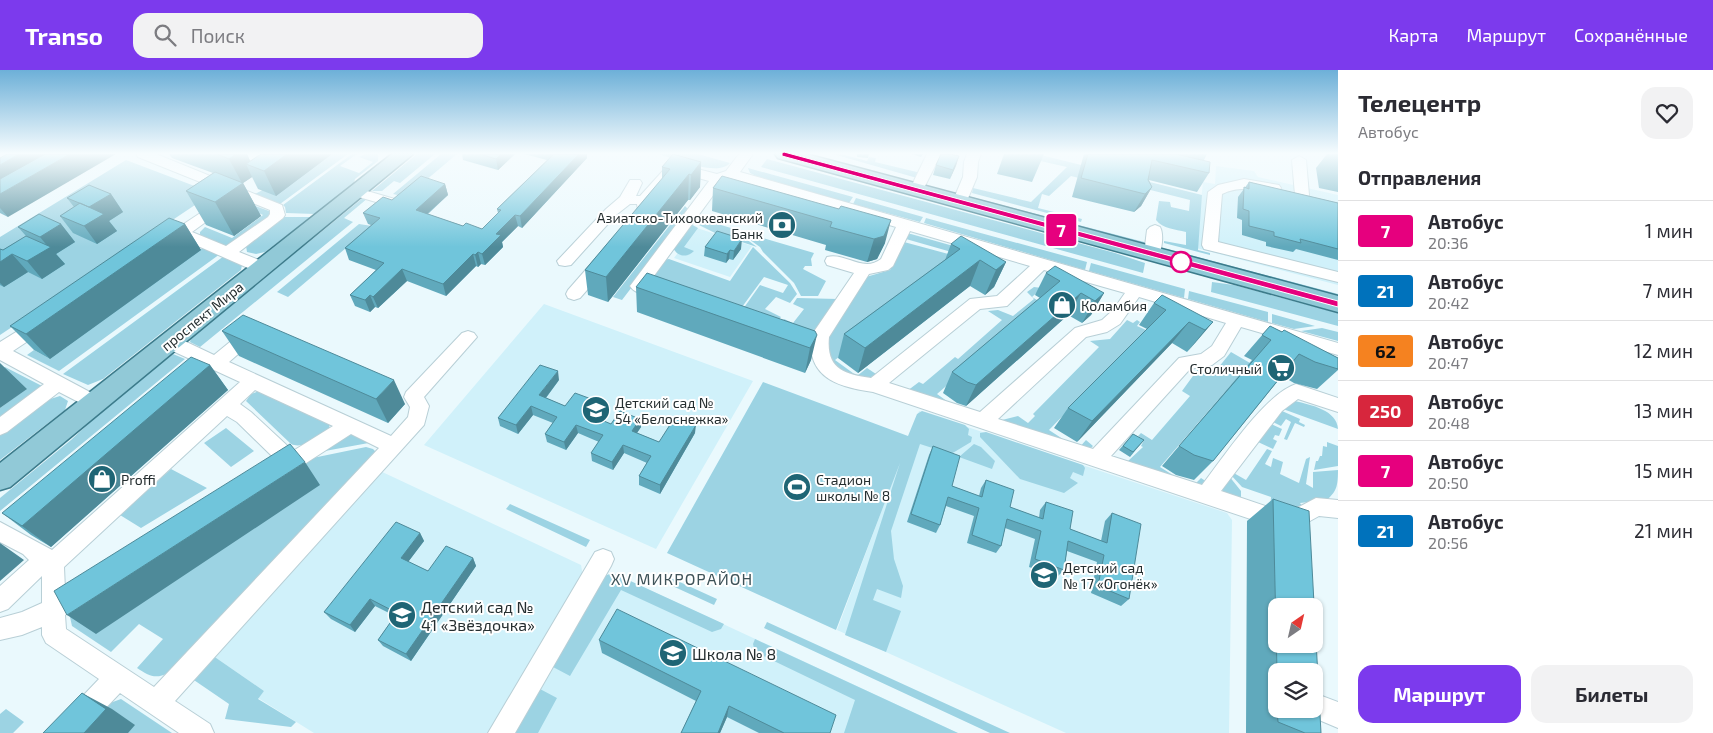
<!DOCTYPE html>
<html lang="ru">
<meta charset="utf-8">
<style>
:root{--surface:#fff;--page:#f2f2f3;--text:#2b2b33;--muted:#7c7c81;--line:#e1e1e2;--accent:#7c3aed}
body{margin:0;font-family:"Exo 2",sans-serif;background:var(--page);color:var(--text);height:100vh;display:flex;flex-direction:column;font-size:19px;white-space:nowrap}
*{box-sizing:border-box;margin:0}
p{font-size:16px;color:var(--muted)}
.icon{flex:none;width:28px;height:28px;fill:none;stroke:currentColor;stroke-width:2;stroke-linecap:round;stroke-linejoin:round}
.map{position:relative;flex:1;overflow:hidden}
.details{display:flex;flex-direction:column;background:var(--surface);width:375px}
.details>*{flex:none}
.badge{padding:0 10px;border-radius:4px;font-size:18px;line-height:32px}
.needle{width:32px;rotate:34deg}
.tools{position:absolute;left:1268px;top:528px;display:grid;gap:10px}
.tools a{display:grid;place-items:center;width:55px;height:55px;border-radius:10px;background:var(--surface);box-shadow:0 1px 4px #0004;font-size:25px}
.map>.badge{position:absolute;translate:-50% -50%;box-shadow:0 0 0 2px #fff}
h2{padding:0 20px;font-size:19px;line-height:45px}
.round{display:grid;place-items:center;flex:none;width:52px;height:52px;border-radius:15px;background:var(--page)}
.overview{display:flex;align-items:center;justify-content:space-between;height:85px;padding:0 20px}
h1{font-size:24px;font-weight:700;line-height:38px}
.button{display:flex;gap:10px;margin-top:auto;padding:10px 20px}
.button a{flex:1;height:58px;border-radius:15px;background:var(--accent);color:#fff;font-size:20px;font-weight:700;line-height:58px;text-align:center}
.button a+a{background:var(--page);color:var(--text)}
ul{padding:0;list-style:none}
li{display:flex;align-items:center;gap:15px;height:60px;padding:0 20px;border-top:1px solid var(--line)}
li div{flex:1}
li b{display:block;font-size:19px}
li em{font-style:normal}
li .badge{min-width:55px;font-weight:700;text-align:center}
header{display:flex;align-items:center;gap:30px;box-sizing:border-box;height:70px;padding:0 25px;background:var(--accent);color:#fff}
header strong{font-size:24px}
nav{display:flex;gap:28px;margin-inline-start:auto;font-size:18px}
.search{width:350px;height:45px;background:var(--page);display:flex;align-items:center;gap:12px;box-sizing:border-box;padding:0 18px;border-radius:15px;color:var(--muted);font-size:19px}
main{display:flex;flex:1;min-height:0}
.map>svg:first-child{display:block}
</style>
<header>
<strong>Transo</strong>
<div class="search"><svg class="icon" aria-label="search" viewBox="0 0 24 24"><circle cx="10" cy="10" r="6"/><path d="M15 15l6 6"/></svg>Поиск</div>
<nav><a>Карта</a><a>Маршрут</a><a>Сохранённые</a></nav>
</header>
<main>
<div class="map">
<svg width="1338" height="663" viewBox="0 0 1338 663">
<rect width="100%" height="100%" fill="#eaf9fd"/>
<path fill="#d0f1fa" d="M1216 96 1254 101 1258 107 1338 125V215L1196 178 1203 112 1215 114Z
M697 158 752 176 730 207 674 188Z
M544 234 753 311 656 479 424 375Z
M919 341 1227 443 1232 450 1229 663H1066L837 560Z
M378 400 581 495 583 506 490 663H314L258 628 264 621 209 583Z
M613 503 958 663H515L604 506Z"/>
<path fill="#9cd3e3" d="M332 84H348L280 134 255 124Z
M352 84H357L340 96 359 103 373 92 359 87 365 84H378V91L355 109 354 113 315 144 286 143 285 137 283 135Z
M417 84H435L400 113 394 111 382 121H372Z
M441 84H457L406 127 393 124Z
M659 84H698L730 93C718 107 675 89 659 84Z
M833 84 845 85 867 91 869 87 876 88 875 92 921 103 917 108Z
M1029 84H1037L1202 125 1198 180 1210 183V185L1164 173V171L1186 175V162C1175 159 1163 159 1156 150L1159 131 1170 132 1171 137 1189 141 1190 130 1107 109 1106 114H1103L1071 106 1049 126 1042 124 1038 138 1082 149 1081 152 972 123 973 118 1031 132 1067 97 1027 88Z
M767 89 1115 183 1145 193 1143 203 761 97Z
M126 90 213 123 0 265V167Z
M748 98 853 127 849 133 756 106 750 103Z
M364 127 368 128 344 148 353 152 200 277 190 272 191 268Z
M971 127 1148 173 1145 175 972 129Z
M856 128 923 147 920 152 853 134Z
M253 135 269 141V146L227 176 200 165V162L205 157 232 168 263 145 246 137Z
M685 136 690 141 622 230 613 227Z
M691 146 731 158 757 177 717 164 689 150Z
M284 147H311L265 182 256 184 247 182 246 176Z
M926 148 1087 192 1085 200 924 153Z
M689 153 698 158 684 177 694 181C687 188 678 187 673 178Z
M359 154 372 156 288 227 277 222Z
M736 160 814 183 811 189 812 196H805L803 199 826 211 818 226H801L794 213 763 182 760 177Z
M908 164H911L971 181 955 183 906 169Z
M904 172 952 185 947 205 835 290 857 306 867 298 876 304 868 309 836 302 827 280 828 268 866 207 890 200Z
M204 177 220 184 59 301 27 285 34 280 50 289Z
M753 177 790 213 797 224 790 233 776 227 765 239 781 247 769 261 736 249 760 215 783 223 788 215 764 207 734 248 648 208 663 190 669 189 730 211Z
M1167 179 1338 224V226L1166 180Z
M224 186 242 195 241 200 103 309 88 315 63 304Z
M1091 193 1185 219 1184 228 1089 201Z
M1212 212 1234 215 1338 243V256L1211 222Z
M1034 217 1042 218 1032 227 1042 233 937 324 962 342 907 321 919 312 923 314 955 287 958 289 1002 250 988 241 998 240 1013 246 1034 229 1027 222Z
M1189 221 1268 242V252L1188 229Z
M797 228 838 229 821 255H818L814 262 778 256 784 249 793 253 804 239 793 234Z
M1272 244 1315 256 1294 259 1272 253Z
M1127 250 1133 253 1137 250 1140 252 1137 256 1146 260 1049 360 1078 379 1086 370 1093 376 1087 382 1039 367 1036 364 1035 366 1026 363 1027 359 1011 354 1010 358 999 354 1002 350 1018 346 1028 353 1035 346 1033 344 1099 277 1090 271 1110 269Z
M1322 258 1338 262V271L1301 261Z
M1231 282 1250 293 1160 397 1192 417 1201 408 1207 412 1203 422 1127 392 1143 377 1141 376 1144 370 1138 366 1141 363 1152 370 1190 326 1182 321 1198 299 1218 298Z
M173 284 185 289 0 441V428L71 370 118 326Z
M5 297 42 316 0 347V338L26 319 0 300Z
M763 312 908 366 917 344 922 341 965 355 969 359 968 365 972 367 971 372 951 384 920 374 891 461 894 489 903 516 901 528 877 519 873 530 901 541 886 582 845 565 900 393 836 560 667 483Z
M259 321 330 353 329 359C318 366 304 380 291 374L246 331 251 324Z
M60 326 68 331 65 340 0 390V365L47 330Z
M1295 331C1311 335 1337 340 1338 359L1283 339Z
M1282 341 1300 349 1299 352 1305 355 1304 357 1295 353 1287 370 1284 369 1291 352 1286 349 1281 356 1273 352Z
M1271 354 1282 359 1279 366 1275 365 1273 369 1277 371 1273 379 1258 372Z
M226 358 254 381 231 397 204 373Z
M349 362 374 372 314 383Z
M986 362 1083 395 1085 398 1083 406 1073 402 1070 408 1078 413 1064 423 1020 409 980 367V363Z
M1327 372 1338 376V396L1314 400 1316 391H1318L1320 386H1322L1323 376 1327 377Z
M974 374 981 377 995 391 992 399 959 387Z
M366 377 373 379 376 382 168 603C155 610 148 605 137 598L163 569 139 554 111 582 72 556 70 547 72 542 303 390Z
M1267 379 1272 381 1265 394 1271 397 1273 388 1283 392 1280 404 1299 413 1306 389 1310 387 1306 414 1313 418V402L1338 400C1338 421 1335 422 1322 435L1318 431 1300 433 1303 437 1270 443 1225 428 1222 418 1229 406 1241 421V430L1270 441 1271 427 1242 417 1231 405 1232 402 1246 410Z
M171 399 207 418 141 458 120 445Z
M510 434 590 470 586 477 506 439Z
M613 503 724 554 721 559 712 562 621 520 570 606 553 597 604 506Z
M671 508 717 529 714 535 668 514Z
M767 552 1010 663H990L764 558Z
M755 569 958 663H844L855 630 755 582 753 574Z
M209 583 264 621 258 629 296 652 291 657 225 649 229 634 188 606Z
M540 619 557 628 538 663H515Z
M121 629 172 663H82L110 633Z
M6 639 24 652 13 663H0V644Z"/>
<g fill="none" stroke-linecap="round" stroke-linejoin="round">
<defs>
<path id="minor" d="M136 84H156L282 135 285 145 283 148 239 182 269 194 271 198 269 202 263 203 257 202 182 169 171 177H161L158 173 161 169 217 132H227L229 135 192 162 226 176 268 147 270 144V140L138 87Z
M739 84H753L740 102 1338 273V285L1241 257 1224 286 1212 295 1190 299 1111 386 1202 415C1223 388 1265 324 1296 314L1338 328V342L1298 329 1282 341 1221 421 1277 440 1297 438 1316 428 1338 430V448L1319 446 1301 456 1277 458 873 322C838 317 807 308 811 266L854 203 827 195 825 191 827 187C845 182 863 203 881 189L896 157 732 109 723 112 648 214 654 219 652 223C644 225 634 223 630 216L709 111 677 102 651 131 653 141C648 149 642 157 632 154L629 151 638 140 637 134H630L616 145 571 195 565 196 559 195 557 191 606 139 620 127 630 110H640L642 113 636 126H640L669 94 674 93 717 104 726 101ZM910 161 1030 196 997 226 970 229 871 308C843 304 826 298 829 267L869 204 888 200 893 196ZM1044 200 1125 223 1113 240 1102 250 1075 258 980 342 889 313 980 239 1007 236ZM1139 227 1226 253 1212 276 1201 284 1179 288 1093 379 998 349 1086 267 1107 262 1120 254Z
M927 84H941L921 124H911L909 121Z
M967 84H981L978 92 977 107 966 133 964 136H954L952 133 963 107 964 92Z
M1299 86 1306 90 1309 125 1307 128H1297L1295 125 1292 90Z
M1244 109 1279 115 1281 118 1279 121C1259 126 1248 112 1222 124L1218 172 1338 202V212L1204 179 1202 175 1208 122 1218 115Z
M357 118 398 130 400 133 398 136 393 137 352 125 350 122 352 119Z
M1155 155 1160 157C1164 164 1162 180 1158 188L1152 189 1146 188 1144 184 1147 160 1150 157Z
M603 186 609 187 611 191 609 195 580 228 574 230 568 228 566 224 568 220 597 187Z
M43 247 49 249 52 253 49 257 13 281 101 328 103 333 101 338 94 340 59 322 7 362 0 365V347L44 314 0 290V272L37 249Z
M253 256 259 258 262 262 259 266 229 292 391 366 408 347 410 337 404 327 406 322 462 263 468 261 474 263 477 267 424 327 429 336 424 355 175 631 210 654 214 663H179L120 623 82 663H52L56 654 99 609 46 573 42 565V557L22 565 0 570V548L22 542 42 533V506L8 539 0 542V516L29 490 23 484 0 472V452L52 480 240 312 164 277 161 272 164 267 170 266 176 267 214 285 247 258ZM255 320 333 356 293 381 251 342 240 334ZM227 346 237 352 277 391 272 394 269 400 272 406 279 408 286 406 351 364 379 378 154 617 66 559 65 545 92 528 95 521 92 514 84 510 65 520 64 497Z
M603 479 611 482 614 489 611 496 515 663H488L595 482Z
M1314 623 1338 632V658L1305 644 1303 639H1314Z"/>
<path id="major" d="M392 84H413L10 417 0 420V393Z
M775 84H806L1338 226V242L778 88Z"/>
</defs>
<use href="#minor" stroke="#b8cfd6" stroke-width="2"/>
<use href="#major" stroke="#3c7b8b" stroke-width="3"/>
<use href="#minor" fill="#fff" fill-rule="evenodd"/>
<use href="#major" fill="#91c9d7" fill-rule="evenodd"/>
</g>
<path fill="#60a9bc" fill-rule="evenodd" d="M169 84H247L250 91 261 84H332L276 126 258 119 252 107 243 113 261 146 234 166 206 155 186 121 213 103 172 88Z
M462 84H515L498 100 463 90Z
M524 84H587V88L522 158 518 156 502 172 503 177 485 195 481 194 478 197 476 196 446 226 407 211 378 238 375 237 370 242 355 236 350 225 376 200 349 190 345 178 371 155 368 154 363 143 392 130 445 114 448 125 428 144 463 156 482 159 498 143 497 139 547 90Z
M857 84H869L868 88 857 87Z
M912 84H923L921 87Z
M1004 84H1044L1032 112 997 104Z
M1084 84H1207L1204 90 1209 103 1197 122 1149 110 1152 117 1141 136 1134 142 1072 127Z
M1327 84H1338V122L1319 118 1316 98Z
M959 86 950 109 933 105 936 95Z
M0 88 8 147 0 143Z
M701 92 700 117 690 130H688L608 232 588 225 585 200 662 109V97Z
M722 106 885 173 877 189 867 192 825 180 826 175 712 141 713 118Z
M1249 112 1338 133V190L1296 179 1293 182 1266 176V172L1242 165V150L1237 148 1238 127Z
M111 124 123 142 109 151 117 161 97 174 73 163 60 146 74 137 67 128Z
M61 154 75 172 56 184 65 194 42 209 28 202 4 217 0 215V179L3 180 26 166 18 157Z
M185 154 201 180 50 289 34 280 10 256Z
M951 174 1006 192 994 217 985 225 970 216 858 303 838 288 844 264 945 190Z
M705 177 741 179 733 190 729 189 726 193 704 186Z
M1046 203 1104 223 1091 245 1082 253 1068 245 966 336 957 333 943 323 952 302 1040 228 1035 225Z
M636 217 815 261 811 290 805 303 637 242Z
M1154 233 1213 252 1195 273 1187 282 1172 273 1077 372 1054 358 1068 338 1147 259 1139 255Z
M1270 256 1338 288V300L1317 319 1294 313 1282 306 1213 391 1194 410 1176 405 1162 396 1252 290 1244 286Z
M222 261 405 334 388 353 239 286Z
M210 295 228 320 51 477 31 465 2 443Z
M559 310 546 328 565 336 595 339 590 346 611 354 640 349 641 357 637 363 659 372 695 363 660 424 639 415V406L647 393 624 383 613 400 592 391 591 383 599 372 578 363 566 380 547 372 545 364 553 353 533 345 518 364 500 356 498 348Z
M1133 364 1144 370 1130 387 1119 380Z
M933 376 952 416 979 426 981 418 986 410 1010 437 1039 448 1040 440 1046 432 1070 459 1101 471 1105 451 1112 443 1129 529 1121 536 1091 523 1097 492 1067 481 1064 500 1057 507 1029 497 1035 469 1005 458 1001 476 996 483 967 473 974 446 946 436 940 455 936 463 907 452 929 385Z
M1273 429 1321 663H1246L1247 451ZM1276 601 1314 639H1276Z
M420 463 424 471 408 492 428 501 473 488 476 496 411 591 383 576 378 570 395 546 375 536 355 562 331 549 324 542Z
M599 570 830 663H759L727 647 720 663H681L696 631 602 583Z"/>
<path fill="#4e8a99" d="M19 84H67L0 117V95Z
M70 84H116L8 147 0 138V124Z
M236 84H247L253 97 246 94 252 107 243 113 261 146 234 166 215 132 242 113 229 89Z
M287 84H332L276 126 264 101Z
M501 84H515L498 100 496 89Z
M579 84H587V88L522 158 520 146Z
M959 86 956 96 950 109 953 100Z
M701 92 700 117 690 130 691 105Z
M689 104 688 130 608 232 606 207Z
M445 114 448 125 419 151 416 140Z
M1152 117 1141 136 1134 142 1145 124Z
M111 124 123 142 109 151 117 161 97 174 84 156 89 137Z
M515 145 518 156 502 172 503 177 485 195 482 184 496 164Z
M891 150 885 173 877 189 867 192 874 169Z
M61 154 75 172 56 184 65 194 42 209 27 191 49 178 40 167Z
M185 154 201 180 50 289 26 264Z
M742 169 741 179 733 190 734 181Z
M730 180 729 189 726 193 727 184Z
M478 182 481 194 478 197 475 185Z
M12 184 28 202 4 217 0 213V192Z
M473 184 476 196 446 226 443 214Z
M980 190 970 216 858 303 865 278Z
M1006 192 994 217 985 225 996 200Z
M402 199 407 211 378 238 373 227Z
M1081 223 1068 245 966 336 976 315Z
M1104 223 1091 245 1082 253 1095 231Z
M370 225 375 237 370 242 365 230Z
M1189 252 1172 273 1077 372 1092 351Z
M1213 252 1195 273 1187 282 1205 260Z
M817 265 811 290 805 303 810 278Z
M0 293 27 319 0 338Z
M210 295 228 320 51 477 22 456Z
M558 301 559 310 541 334 539 325Z
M394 310 405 334 388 353 376 329Z
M594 330 595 339 586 352 585 343Z
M531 336 533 345 518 364 516 355Z
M640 349 641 357 632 370V361Z
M576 355 578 363 566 380 564 372Z
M696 355 695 363 660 424V415Z
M623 375 624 383 613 400 612 392Z
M305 392 320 415 96 564 67 545Z
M420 463 424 471 405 496 401 488Z
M0 473 24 490 0 511Z
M473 488 476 496 411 591 406 584Z
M370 529 375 536 355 562 350 555Z
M82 623 112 639 135 655 128 663H84Z
M729 636 727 647 720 663H718Z"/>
<path fill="#70c5db" stroke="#4e8a99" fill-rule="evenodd" d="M7 84H19L0 95V88Z
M45 84H70L0 124V109Z
M217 84H236L229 89Z
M261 84H287L264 101 246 94Z
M480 84H501L496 89Z
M554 84H579L520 146 515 145 496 164 501 165 482 184 478 182 475 185 473 184 443 214 402 199 373 227 370 225 365 230 350 225 384 193 345 178 380 148 363 143 383 127 392 130 421 106 445 114 416 140 463 156 466 153 482 159 501 140 497 139Z
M673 84 701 92 691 105 689 104 606 207 585 200 670 99 662 97Z
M941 84H950L959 86 953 100 936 95Z
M1088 84H1176L1210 92 1209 103 1152 90 1148 110 1152 117 1145 124 1081 108Z
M215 102 243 113 215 132 186 121Z
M722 106 839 139 841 136 891 150 884 166 874 169 830 157 832 152 713 118Z
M1249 112 1338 133V179L1300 169 1301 173 1274 166V162L1249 156V141L1243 139 1244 117 1249 119Z
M89 115 111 124 89 137 67 128Z
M80 133 104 144 84 156 60 146Z
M39 144 61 154 40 167 18 157Z
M169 148 185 154 26 264 10 256Z
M717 161 742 169 734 181 730 180 727 184 705 177Z
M26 166 51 177 27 191 12 184 0 192V179L3 180Z
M961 166 1006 192 996 200 980 190 865 278 844 264 960 179 951 174Z
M1055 196 1104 223 1095 231 1081 223 976 315 967 312 952 302 1060 211 1046 203Z
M647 203 815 261 817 265 810 278 636 217Z
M1162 225 1213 252 1205 260 1189 252 1092 351 1068 338 1166 240 1154 233Z
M243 245 394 310 376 329 222 261Z
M1270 256 1282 262 1284 260 1338 288V299L1315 292 1299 284 1213 391 1194 385 1179 376 1271 270 1262 265Z
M191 287 210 295 22 456 2 443Z
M540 295 558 301 539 325 565 336 575 323 594 330 585 343 611 354 620 341 640 349 632 361 659 372 675 347 696 355 660 415 639 406 651 386 623 375 612 392 591 383 603 365 576 355 564 372 545 364 557 347 531 336 516 355 498 348Z
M1133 364 1144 370 1133 382 1123 376Z
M290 374 305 392 67 545 54 521Z
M933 376 960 386 952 416 982 427 986 410 1014 420 1010 437 1043 449 1046 432 1073 441 1070 459 1107 473 1112 443 1141 454 1129 529 1098 516 1104 485 1068 471 1064 500 1035 489 1041 461 1007 449 1001 476 972 465 979 438 948 427 940 455 911 444Z
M1273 429 1309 441 1321 663H1305L1278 652 1277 639H1314V601H1277ZM1276 536H1314V574H1276Z
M396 452 420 463 401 488 428 501 446 476 473 488 406 584 378 570 397 543 370 529 350 555 324 542Z
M617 539 836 645 830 663H784L729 636 718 663H681L701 621 599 570Z
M82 623 106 639 84 663H43Z"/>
<linearGradient id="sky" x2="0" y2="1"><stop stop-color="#6db0d8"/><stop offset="0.47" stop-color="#f6fcfe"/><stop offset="1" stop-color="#f6fcfe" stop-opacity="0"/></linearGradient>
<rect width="1338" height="177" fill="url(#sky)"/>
<path fill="#e6007e" stroke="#fff" d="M784 82 1338 231V237L782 86V83Z"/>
<defs>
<symbol id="bank-disc" viewBox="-11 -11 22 22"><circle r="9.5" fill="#1f6575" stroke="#fff"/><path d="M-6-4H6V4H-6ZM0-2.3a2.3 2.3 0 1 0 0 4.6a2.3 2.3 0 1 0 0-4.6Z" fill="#fff"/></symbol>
<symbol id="shop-disc" viewBox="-11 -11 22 22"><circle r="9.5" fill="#1f6575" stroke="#fff"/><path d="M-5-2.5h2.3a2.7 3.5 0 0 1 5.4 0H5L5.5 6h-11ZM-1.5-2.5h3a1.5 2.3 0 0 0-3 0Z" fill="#fff"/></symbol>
<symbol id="supermarket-disc" viewBox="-11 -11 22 22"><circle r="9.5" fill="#1f6575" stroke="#fff"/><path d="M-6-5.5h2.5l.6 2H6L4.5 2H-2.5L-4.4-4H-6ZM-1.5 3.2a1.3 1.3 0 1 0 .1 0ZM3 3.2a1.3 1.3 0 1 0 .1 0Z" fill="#fff"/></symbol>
<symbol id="school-disc" viewBox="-11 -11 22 22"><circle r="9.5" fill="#1f6575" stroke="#fff"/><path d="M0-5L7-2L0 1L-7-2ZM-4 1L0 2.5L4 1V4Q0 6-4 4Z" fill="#fff"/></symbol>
<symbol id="stadium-disc" viewBox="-11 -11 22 22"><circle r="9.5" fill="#1f6575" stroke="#fff"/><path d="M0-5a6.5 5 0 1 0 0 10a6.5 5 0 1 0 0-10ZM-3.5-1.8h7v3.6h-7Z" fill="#fff"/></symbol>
</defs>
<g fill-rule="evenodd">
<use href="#bank-disc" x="766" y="139" width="32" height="32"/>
<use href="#shop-disc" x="1046" y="219" width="32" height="32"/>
<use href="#supermarket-disc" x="1265" y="282" width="32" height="32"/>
<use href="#school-disc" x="580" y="324" width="32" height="32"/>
<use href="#shop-disc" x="86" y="393" width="32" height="32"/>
<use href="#stadium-disc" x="781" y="401" width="32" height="32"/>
<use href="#school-disc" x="1028" y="489" width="32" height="32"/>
<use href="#school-disc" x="386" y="529" width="32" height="32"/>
<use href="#school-disc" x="657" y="567" width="32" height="32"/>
</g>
<circle fill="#fff" stroke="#e6007e" stroke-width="2.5" cx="1181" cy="192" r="10"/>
<g text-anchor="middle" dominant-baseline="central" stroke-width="4" stroke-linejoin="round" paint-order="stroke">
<g font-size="14" fill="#252e30" stroke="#fff" text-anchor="start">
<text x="763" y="147" text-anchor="end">Азиатско-Тихоокеанский<tspan x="763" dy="16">Банк</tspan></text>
<text x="1081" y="235">Коламбия</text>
<text x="1262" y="298" text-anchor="end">Столичный</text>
<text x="615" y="332">Детский сад №<tspan x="615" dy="16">54 «Белоснежка»</tspan></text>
<text x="121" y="409">Proffi</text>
<text x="816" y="409">Стадион<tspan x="816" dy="16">школы № 8</tspan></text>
<text x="1063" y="497">Детский сад<tspan x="1063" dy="16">№ 17 «Огонёк»</tspan></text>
</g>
<g font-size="14" fill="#252e30" stroke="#fff">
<text transform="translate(202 246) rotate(-39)">проспект Мира</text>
</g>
<g font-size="16" letter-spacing="1" fill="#3f5359" stroke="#fff">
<text x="682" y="508">XV МИКРОРАЙОН</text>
</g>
<g font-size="16" fill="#252e30" stroke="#fff" text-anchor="start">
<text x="421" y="536">Детский сад №<tspan x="421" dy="18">41 «Звёздочка»</tspan></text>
<text x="692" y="583">Школа № 8</text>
</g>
</g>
</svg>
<div class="tools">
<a><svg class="needle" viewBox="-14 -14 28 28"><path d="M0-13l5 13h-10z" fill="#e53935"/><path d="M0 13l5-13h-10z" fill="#7c7c81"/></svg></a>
<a><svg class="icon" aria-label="layers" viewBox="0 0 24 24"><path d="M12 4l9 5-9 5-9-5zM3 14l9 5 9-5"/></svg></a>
</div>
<b class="badge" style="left:1061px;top:160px;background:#e6007e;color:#fff">7</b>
</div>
<section class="details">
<div class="overview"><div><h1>Телецентр</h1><p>Автобус</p></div><a class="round"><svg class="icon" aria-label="heart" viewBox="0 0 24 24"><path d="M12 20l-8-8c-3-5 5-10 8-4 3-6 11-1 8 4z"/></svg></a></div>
<h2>Отправления</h2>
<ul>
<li><span class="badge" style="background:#e6007e;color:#fff">7</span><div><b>Автобус</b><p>20:36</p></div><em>1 мин</em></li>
<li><span class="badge" style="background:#0072bc;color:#fff">21</span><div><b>Автобус</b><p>20:42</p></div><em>7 мин</em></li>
<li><span class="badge" style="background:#f58220;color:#111">62</span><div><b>Автобус</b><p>20:47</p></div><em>12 мин</em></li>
<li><span class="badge" style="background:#d7263d;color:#fff">250</span><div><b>Автобус</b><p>20:48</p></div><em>13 мин</em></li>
<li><span class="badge" style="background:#e6007e;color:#fff">7</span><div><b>Автобус</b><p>20:50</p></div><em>15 мин</em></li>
<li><span class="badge" style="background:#0072bc;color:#fff">21</span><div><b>Автобус</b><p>20:56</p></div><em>21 мин</em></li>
</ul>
<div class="button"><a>Маршрут</a><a>Билеты</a></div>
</section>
</main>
